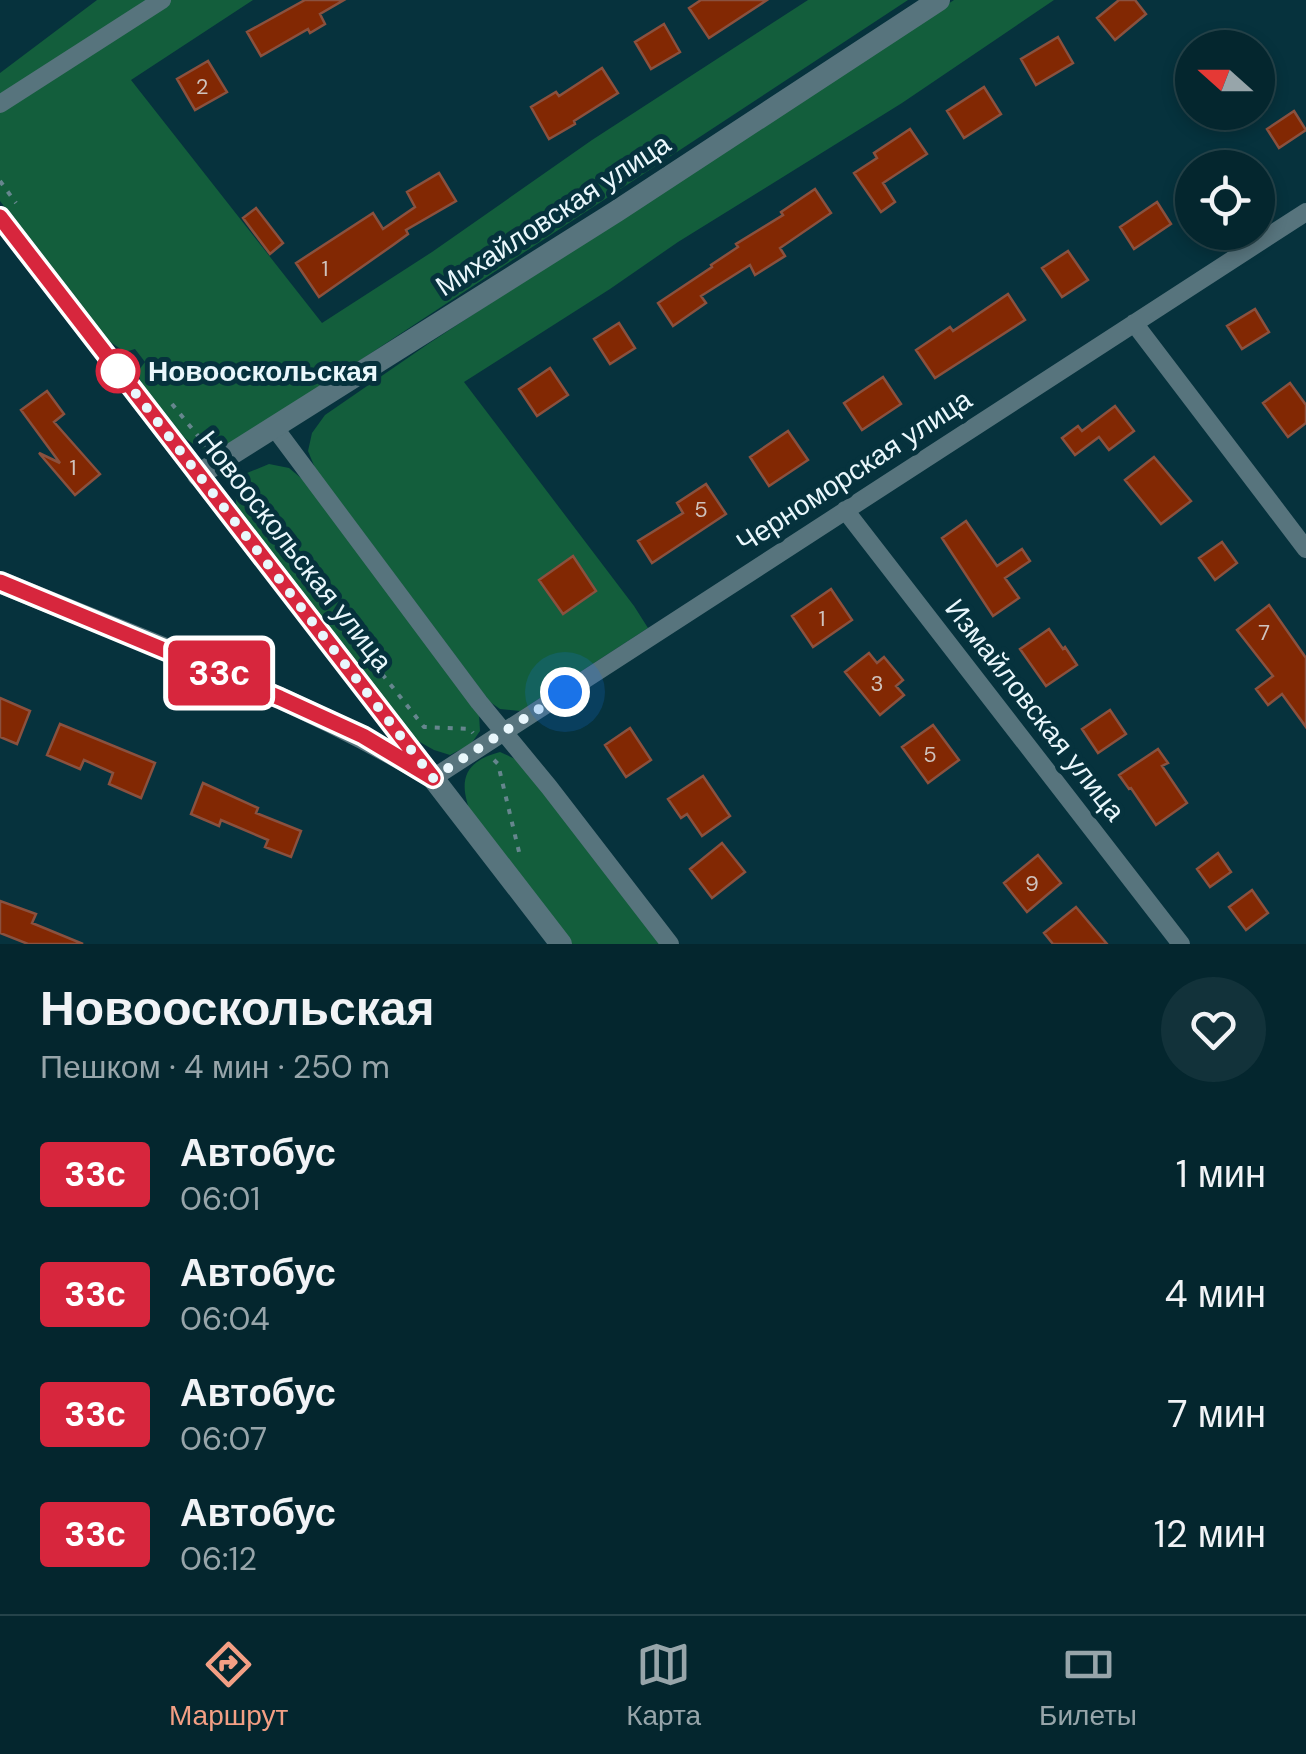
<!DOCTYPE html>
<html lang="ru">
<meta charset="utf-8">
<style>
:root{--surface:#04262e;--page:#12323a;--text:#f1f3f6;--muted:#97a5aa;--line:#25434a;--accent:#f39f84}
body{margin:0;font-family:"DM Sans",sans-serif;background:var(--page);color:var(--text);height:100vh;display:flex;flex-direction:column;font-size:38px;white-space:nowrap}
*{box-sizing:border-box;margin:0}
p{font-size:32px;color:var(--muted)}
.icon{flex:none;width:55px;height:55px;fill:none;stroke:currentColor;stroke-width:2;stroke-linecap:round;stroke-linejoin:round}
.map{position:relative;height:944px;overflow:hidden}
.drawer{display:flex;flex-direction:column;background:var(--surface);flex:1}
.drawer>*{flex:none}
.badge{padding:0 20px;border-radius:8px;font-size:35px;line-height:65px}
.needle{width:65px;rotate:291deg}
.tools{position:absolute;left:1175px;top:30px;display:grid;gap:20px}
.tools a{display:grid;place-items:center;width:100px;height:100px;border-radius:50%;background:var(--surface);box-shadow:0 5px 15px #0003,0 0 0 2px var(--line);font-size:50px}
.you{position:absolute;width:50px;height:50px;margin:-25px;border:8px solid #fff;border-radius:50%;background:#1a73e8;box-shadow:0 0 0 15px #1a73e833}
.map>.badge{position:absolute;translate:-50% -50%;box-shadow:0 0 0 5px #fff}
.round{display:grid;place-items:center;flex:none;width:105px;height:105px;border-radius:52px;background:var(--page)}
.head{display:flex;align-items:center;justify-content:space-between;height:170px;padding:0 40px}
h1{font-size:48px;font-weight:700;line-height:75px}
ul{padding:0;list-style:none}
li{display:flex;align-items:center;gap:30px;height:120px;padding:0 40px}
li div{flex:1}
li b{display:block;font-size:38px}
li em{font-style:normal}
li .badge{min-width:110px;font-weight:700;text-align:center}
.dock{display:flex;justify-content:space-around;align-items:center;height:140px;border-top:2px solid var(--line);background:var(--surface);font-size:28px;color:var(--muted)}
.dock a{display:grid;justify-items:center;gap:5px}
.dock .current{color:var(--accent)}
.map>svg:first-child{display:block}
</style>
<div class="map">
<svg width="1306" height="944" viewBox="0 0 1306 944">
<rect width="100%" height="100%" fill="#06323d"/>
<path fill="#135e3c" d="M97 0H253L131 80 322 323 432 252 592 140 808 0H908L222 451 199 448 176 432 141 388 139 370 145 362 135 349 125 352 103 337 0 201V73Z
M954 0H1054L902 103 678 242 610 289 464 382 634 606 648 628 520 711 500 709 490 702 315 468 308 451 312 433 325 415 428 344Z
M269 464 289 468 307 483 479 714 480 731 471 744 450 755 434 750 409 736 237 512 235 489 247 473Z
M500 752 522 762 661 944H572L473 818C458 784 461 762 500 752Z"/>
<path fill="#822803" stroke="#8a513f" stroke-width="2.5" d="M305 0H344L320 14 325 24 310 33 308 29 261 56 247 32Z
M701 0H767L709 38 689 8Z
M1119 0H1135L1146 14 1115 40 1097 18Z
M664 24 680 52 651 69 635 42Z
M1058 37 1073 63 1036 85 1021 59Z
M208 61 227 92 195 110 177 79Z
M602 68 618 93 574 121 575 124 549 139 531 107 556 92 559 96Z
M984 87 1001 114 964 138 947 111Z
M1294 111 1306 130 1279 148 1267 129Z
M910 129 927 154 883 183 895 202 881 212 854 173 877 158 874 153Z
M439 173 456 201 406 230 408 234 393 245 319 297 296 263 373 213 383 229 415 207 407 192Z
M815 189 831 213 780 248 785 256 755 275 750 265 701 296 706 303 673 326 658 303 712 267 711 265 738 247 736 244 783 215 781 212Z
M1157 202 1171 224 1134 249 1120 227Z
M256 208 283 243 270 254 243 218Z
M1068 251 1088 280 1062 297 1042 268Z
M1008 294 1025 320 935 378 916 350 950 327 953 331Z
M1255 309 1269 332 1242 349 1227 326Z
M619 323 635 348 610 364 594 339Z
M550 368 568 395 537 416 519 389Z
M883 377 901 404 862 430 844 403Z
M1290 383 1306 405V423L1288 437 1263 403Z
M47 391 64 414 54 422 100 474 75 495 39 453 60 463 21 410Z
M1115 406 1134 431 1109 450 1099 437 1075 455 1062 438 1078 426 1082 431Z
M788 431 808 460 769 486 750 457Z
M1154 457 1191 501 1161 524 1125 480Z
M706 484 726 514 652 563 638 541 683 513 677 503Z
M966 521 997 566 1022 549 1030 561 1005 578 1019 598 993 616 942 538Z
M1222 542 1237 563 1215 580 1199 558Z
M573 556 596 591 563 614 539 580Z
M831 589 852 620 813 647 792 616Z
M1269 605 1306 658V727L1282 694 1268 705 1256 689 1273 676 1237 630Z
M1049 629 1063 649 1065 647 1077 665 1046 686 1020 649Z
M869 653 877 663 884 657 903 680 896 686 904 695 880 715 845 672Z
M0 698 30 711 17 744 0 737Z
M1110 710 1126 734 1098 753 1082 729Z
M60 724 155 763 141 798 109 784 113 773 84 760 80 769 47 755Z
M933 725 959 760 928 783 902 747Z
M630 728 651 760 626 777 605 745Z
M1158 749 1168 763 1162 766 1187 803 1156 825 1131 788 1129 789 1119 775Z
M703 776 730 816 702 836 687 814 681 818 668 799Z
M203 783 258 808 256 813 301 831 291 857 265 847 268 840 221 820 219 826 191 814Z
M722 843 745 872 712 898 690 869Z
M1218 853 1231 872 1210 887 1197 869Z
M1038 855 1061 883 1027 912 1004 883Z
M1252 890 1268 913 1246 930 1229 907Z
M0 901 36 914 32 923 83 944H28L0 933Z
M1076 907 1107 944H1053L1044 933Z"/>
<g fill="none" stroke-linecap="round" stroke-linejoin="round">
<path stroke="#66868e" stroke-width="4" stroke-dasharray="5 8" stroke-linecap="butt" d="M0 181 16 203
M172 404 207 447
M334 613 424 727 470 729 473 733
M494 760 498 764 520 856"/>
<path stroke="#57747d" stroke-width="18" d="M0 104 162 0
M1134 323 1306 549
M274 427 479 702 549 787 670 944
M845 510 1181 944
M433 778 1306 212"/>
<path stroke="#57747d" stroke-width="22" d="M0 217 561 944
M198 475 617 211 939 0
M0 582C142 641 289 693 422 771"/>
</g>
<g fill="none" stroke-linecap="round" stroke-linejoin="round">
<defs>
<path id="line" d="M0 217 433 778 363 736 280 698 0 582"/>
</defs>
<use href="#line" stroke="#fff" stroke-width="22"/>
<use href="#line" stroke="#d7263d" stroke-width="15"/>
<path stroke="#e9f7fc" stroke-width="10" stroke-dasharray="0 18" d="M118 371 116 368 433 778 565 692"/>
</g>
<circle fill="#fff" stroke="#d7263d" stroke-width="5" cx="118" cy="371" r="20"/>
<g text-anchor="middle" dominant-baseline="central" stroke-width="10" stroke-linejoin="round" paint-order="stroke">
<g font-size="22" fill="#cfc3be">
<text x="202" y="86">2</text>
<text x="325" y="268">1</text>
<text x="73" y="467">1</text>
<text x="701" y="509">5</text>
<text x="822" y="618">1</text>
<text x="1264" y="632">7</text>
<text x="877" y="683">3</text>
<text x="930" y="754">5</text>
<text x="1032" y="883">9</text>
</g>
<g font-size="28" fill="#e9f7fc" stroke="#06323d">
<text transform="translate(553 215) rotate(-33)">Михайловская улица</text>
<text transform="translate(854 471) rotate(-33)">Черноморская улица</text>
<text transform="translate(295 551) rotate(52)">Новооскольская улица</text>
<text transform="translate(1035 710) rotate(52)">Измайловская улица</text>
</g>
<g font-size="28" font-weight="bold" fill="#e9f7fc" stroke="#06323d" text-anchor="start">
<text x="148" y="371">Новооскольская</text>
</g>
</g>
</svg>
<div class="tools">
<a><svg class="needle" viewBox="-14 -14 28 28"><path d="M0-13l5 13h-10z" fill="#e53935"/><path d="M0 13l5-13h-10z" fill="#97a5aa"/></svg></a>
<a><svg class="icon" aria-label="locate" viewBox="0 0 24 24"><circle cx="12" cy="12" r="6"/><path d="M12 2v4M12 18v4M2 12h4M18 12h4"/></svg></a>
</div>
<div class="you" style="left:565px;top:692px"></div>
<b class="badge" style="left:219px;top:673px;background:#d7263d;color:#fff">33с</b>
</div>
<section class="drawer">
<div class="head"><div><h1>Новооскольская</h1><p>Пешком · 4 мин · 250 m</p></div><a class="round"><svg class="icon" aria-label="heart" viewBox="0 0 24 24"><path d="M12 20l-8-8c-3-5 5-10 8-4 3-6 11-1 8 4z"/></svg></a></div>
<ul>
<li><span class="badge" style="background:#d7263d;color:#fff">33с</span><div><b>Автобус</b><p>06:01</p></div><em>1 мин</em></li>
<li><span class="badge" style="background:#d7263d;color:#fff">33с</span><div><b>Автобус</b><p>06:04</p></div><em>4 мин</em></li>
<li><span class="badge" style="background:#d7263d;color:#fff">33с</span><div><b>Автобус</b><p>06:07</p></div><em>7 мин</em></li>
<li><span class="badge" style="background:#d7263d;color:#fff">33с</span><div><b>Автобус</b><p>06:12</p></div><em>12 мин</em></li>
</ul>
</section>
<nav class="dock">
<a class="current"><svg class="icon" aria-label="directions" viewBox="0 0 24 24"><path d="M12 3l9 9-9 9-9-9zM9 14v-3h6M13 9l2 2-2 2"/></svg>Маршрут</a>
<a><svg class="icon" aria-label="map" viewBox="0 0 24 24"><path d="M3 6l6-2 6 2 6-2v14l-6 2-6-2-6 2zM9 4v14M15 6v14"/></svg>Карта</a>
<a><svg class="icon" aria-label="tickets" viewBox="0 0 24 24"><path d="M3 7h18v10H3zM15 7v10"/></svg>Билеты</a>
</nav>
